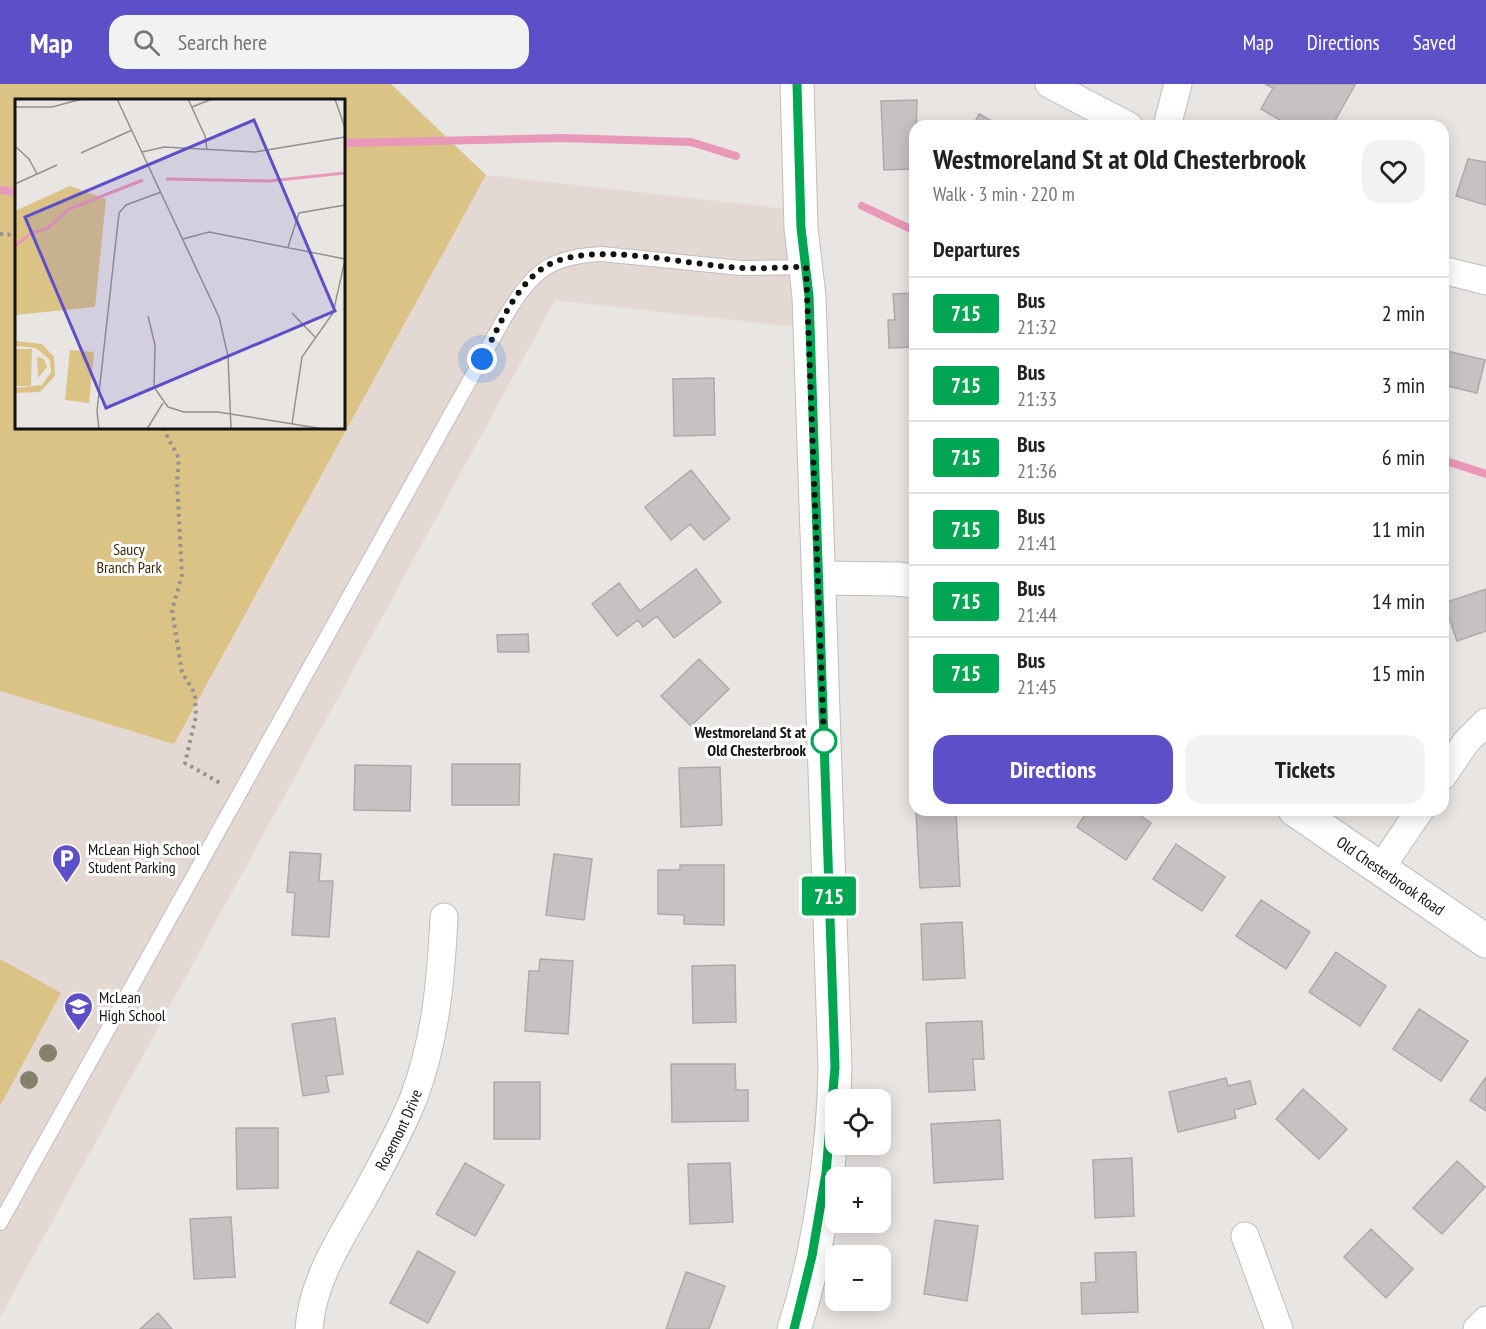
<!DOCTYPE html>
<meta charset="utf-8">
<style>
:root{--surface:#fff;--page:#f2f2f2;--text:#222;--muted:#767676;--line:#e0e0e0;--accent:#5d4fc7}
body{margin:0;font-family:"PT Sans Narrow",sans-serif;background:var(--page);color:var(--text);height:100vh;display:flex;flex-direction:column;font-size:22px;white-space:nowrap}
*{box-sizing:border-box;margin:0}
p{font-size:20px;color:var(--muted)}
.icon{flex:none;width:33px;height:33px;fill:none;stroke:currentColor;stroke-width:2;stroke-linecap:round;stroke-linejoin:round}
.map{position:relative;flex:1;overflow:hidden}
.details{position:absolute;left:909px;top:36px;width:540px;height:696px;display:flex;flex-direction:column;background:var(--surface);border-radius:18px;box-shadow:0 3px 15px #0003}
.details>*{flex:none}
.badge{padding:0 12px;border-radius:4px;font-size:21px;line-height:39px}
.controls{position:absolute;left:825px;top:1005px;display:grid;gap:12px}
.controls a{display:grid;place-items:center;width:66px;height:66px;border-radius:12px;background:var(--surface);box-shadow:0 3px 15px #0003;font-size:30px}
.you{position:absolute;width:30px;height:30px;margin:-15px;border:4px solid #fff;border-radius:50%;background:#1a73e8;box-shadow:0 0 0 9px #1a73e833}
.map>.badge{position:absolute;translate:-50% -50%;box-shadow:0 0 0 3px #fff}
h2{padding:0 24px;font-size:22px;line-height:54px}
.round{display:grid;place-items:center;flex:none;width:63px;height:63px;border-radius:18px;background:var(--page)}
.headline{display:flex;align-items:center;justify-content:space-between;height:102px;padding:0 24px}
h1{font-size:28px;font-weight:800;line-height:45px}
.action{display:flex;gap:12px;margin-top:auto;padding:12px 24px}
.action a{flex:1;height:69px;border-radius:18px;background:var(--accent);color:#fff;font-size:24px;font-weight:800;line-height:69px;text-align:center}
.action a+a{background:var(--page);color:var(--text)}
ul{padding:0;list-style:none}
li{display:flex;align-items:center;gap:18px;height:72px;padding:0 24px;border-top:2px solid var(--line)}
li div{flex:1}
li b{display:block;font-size:22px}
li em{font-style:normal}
li .badge{min-width:66px;font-weight:700;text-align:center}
header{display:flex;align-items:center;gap:36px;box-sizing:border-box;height:84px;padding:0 30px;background:var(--accent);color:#fff}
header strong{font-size:28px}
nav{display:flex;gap:33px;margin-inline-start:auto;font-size:21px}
.search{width:420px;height:54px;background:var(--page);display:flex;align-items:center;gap:15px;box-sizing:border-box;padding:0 21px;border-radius:18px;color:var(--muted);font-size:22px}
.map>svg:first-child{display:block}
</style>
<header>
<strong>Map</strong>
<div class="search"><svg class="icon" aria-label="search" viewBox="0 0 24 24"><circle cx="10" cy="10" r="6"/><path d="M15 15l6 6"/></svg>Search here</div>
<nav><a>Map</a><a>Directions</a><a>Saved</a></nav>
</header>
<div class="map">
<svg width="1486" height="1245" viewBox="0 0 1486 1245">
<rect width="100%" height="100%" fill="#e9e5e3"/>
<path fill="#e4d8d3" d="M486 91 798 126 803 244 555 216 0 1233V607L174 660Z"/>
<path fill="#dbc285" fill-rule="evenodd" d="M0 0H391L486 91 174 660 0 607ZM16 16H344V344H16Z
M0 875 61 909 0 1022Z"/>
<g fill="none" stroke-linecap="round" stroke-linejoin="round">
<path stroke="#e998b9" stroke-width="8" d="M344 59 563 54 691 58 736 72
M0 106 16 108
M862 122 915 147
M1443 376 1486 390"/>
</g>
<path fill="#c7c2c2" stroke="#afaaaa" stroke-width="1.5" d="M1265 0H1352L1355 1 1332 42H1290L1261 25 1273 4Z
M917 16 915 85 884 86 881 17Z
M979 30 995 39 993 42H973Z
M1468 75 1486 78V121L1456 112Z
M915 209V263L889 264 888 236H895L893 210Z
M1443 266 1485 276 1477 309 1443 301Z
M714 294 715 351 674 352 673 295Z
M691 386 730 435 704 456 690 440 671 456 645 423Z
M696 485 721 518 674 554 657 532 643 543 638 536 617 552 592 520 619 499 640 527Z
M1486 505V547L1457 557 1444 519Z
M528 550 529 568H498L497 551Z
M699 575 729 605 691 642 661 612Z
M452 680H520L519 721H452Z
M355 681 411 682 410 727 354 726Z
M720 683 722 741 681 743 679 684Z
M1088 726H1132L1151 739 1126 776 1077 743Z
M956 727 960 802 920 804 916 729Z
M1176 760 1225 793 1202 827 1153 795Z
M290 768 321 770 319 797H333L329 853 292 851 295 809 287 808Z
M554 770 592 775 584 836 546 831Z
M680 781H724V841L684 840V831L658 830V786H680Z
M1261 816 1310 848 1286 885 1236 852Z
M962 838 965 894 923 896 921 840Z
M1336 868 1386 902 1360 942 1309 908Z
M540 875 573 877 568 950 525 947 529 887H539Z
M735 881 736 938 693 939 692 882Z
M1419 925 1468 957 1441 997 1393 965Z
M335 934 343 990 326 992 329 1008 303 1012 292 940Z
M982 937 984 975H973L975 1006 929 1008 926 939Z
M671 980H735L736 1006H748V1037L672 1038Z
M1486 993V1027L1470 1016Z
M1226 994 1228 1002 1250 997 1256 1020 1234 1026 1236 1034 1178 1048 1169 1008Z
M494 998H540V1055H494Z
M1303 1005 1347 1045 1319 1075 1276 1035Z
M1000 1036 1003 1095 934 1099 931 1040Z
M236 1044H278V1104L237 1105Z
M1132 1074 1134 1132 1095 1134 1093 1076Z
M1457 1077 1485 1103 1442 1150 1413 1124Z
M465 1079 504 1101 475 1152 436 1130Z
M730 1079 733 1138 690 1140 688 1080Z
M231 1133 235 1193 194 1195 190 1135Z
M935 1136 978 1142 967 1217 924 1210Z
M1371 1145 1413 1185 1386 1214 1344 1173Z
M418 1167 455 1188 428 1239 390 1219Z
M1136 1168 1138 1228 1082 1230 1081 1199 1096 1198 1095 1169Z
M686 1188 725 1202 709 1245H666Z
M158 1229 172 1245H140Z"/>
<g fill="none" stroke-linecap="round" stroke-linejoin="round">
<defs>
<path id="service" d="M0 1139 505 233C532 189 548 172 602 170L741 184 806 183"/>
<g id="minor">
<path d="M1049 0 1129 42"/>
<path d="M1167 42 1178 0"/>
<path d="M1443 186 1486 197"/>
<path d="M1443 692 1466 658 1486 638"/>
<path d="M1381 784 1420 726"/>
<path d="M1245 1152 1279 1245"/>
<path id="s1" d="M309 1245C312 1198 340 1155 363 1115 381 1082 400 1048 414 1013 436 954 441 895 444 833"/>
<path d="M1477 1245 1486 1236"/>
</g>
<g id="tertiary">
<path d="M819 494 896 495 915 497"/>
<path id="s2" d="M1295 726 1486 857"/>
</g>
<path id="secondary" d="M794 1245C819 1170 834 1062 835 983L809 212 801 144 797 0"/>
</defs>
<use href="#service" stroke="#c1bdbb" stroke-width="16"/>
<use href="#minor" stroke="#c1bdbb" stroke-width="29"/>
<use href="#tertiary" stroke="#c1bdbb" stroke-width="35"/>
<use href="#secondary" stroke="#c1bdbb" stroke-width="35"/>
<path stroke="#94918f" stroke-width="4" stroke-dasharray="3 4.5" stroke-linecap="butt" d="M0 150 16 151
M163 344 179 375 177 397 182 491 172 526 182 588 195 610 196 632 185 679 222 700"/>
<use href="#service" stroke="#fff" stroke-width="14"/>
<use href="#minor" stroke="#fff" stroke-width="27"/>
<use href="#tertiary" stroke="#fff" stroke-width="33"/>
<use href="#secondary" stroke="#fff" stroke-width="33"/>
</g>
<g fill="#887f6b">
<circle cx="48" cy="969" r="9"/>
<circle cx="29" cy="996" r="9"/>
</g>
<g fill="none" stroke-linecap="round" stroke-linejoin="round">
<defs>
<path id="line" d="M794 1245 812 1172 826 1089 835 983 809 212 801 144 797 0"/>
</defs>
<use href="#line" stroke="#fff" stroke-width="14"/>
<use href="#line" stroke="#00a651" stroke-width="9"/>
<path stroke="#141312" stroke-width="6" stroke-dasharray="0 10.8" d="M482 275C498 245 514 204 543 184 587 154 689 182 742 184 763 185 784 183 806 183L824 657"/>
</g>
<defs>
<symbol id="parking-pin" viewBox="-11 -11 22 30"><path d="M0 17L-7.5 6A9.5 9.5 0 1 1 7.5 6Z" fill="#5d4fc7" stroke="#fff"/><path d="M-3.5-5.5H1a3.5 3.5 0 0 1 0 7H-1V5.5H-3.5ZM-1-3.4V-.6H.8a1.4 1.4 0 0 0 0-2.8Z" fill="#fff"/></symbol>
<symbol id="school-pin" viewBox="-11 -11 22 30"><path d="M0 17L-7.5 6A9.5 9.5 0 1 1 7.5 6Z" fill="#5d4fc7" stroke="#fff"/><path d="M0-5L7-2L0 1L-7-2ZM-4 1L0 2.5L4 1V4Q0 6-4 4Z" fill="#fff"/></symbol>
</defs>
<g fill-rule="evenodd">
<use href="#parking-pin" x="50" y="758" width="33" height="45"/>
<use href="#school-pin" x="62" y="906" width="33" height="45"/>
</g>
<circle fill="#fff" stroke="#00a651" stroke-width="3" cx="824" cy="657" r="12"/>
<g text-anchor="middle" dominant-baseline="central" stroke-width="6" stroke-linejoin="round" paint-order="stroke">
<g font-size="16" fill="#392c08" stroke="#fff">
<text x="129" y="465">Saucy<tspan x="129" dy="18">Branch Park</tspan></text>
</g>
<g font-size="16" font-weight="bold" fill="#141312" stroke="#fff" text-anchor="end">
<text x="806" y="648">Westmoreland St at<tspan x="806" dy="18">Old Chesterbrook</tspan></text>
</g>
<g font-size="16" fill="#141312" stroke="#fff" text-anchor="start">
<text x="88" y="765">McLean High School<tspan x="88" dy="18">Student Parking</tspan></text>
<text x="99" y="913">McLean<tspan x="99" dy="18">High School</tspan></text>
</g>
<g font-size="16" fill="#141312" stroke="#fff">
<text stroke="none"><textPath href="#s2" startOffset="116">Old Chesterbrook Road</textPath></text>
<text stroke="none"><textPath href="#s1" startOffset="220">Rosemont Drive</textPath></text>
</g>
</g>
<g transform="translate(15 15)">
<rect width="330" height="330" fill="#e9e5e3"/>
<path d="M55 87 91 100 80 208 0 216V112ZM0 242 27 245 39 258 40 277 25 293 0 294V289L27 286 36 273 35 261 21 249 0 247ZM0 250H17L16 287H0ZM55 251 79 253 74 304 50 301ZM22 258 29 260 32 268 23 279Z" fill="#dbc285"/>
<path fill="none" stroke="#e998b9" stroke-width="3" d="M151 80 254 82 330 74M0 147 15 135 33 129 54 110 128 81"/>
<path fill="none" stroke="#94918f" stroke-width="1.5" d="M102 0 204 218 213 257 216 330M173 0 190 37 192 51M320 0 330 29M0 8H37L67 0M177 8 197 0M0 47 14 60 22 75M127 53 149 48 240 53 330 38M66 54 117 31M0 85 42 66M168 140 194 133 330 160M273 148 284 114 330 106M277 214 300 238M133 217 140 246 139 288 153 308 169 313H203L309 330M277 325 287 258 318 214 330 161M84 330 82 312 104 114 111 106 146 93M132 330 148 304"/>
<path fill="#5d4fc7" fill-opacity="0.15" stroke="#5d4fc7" stroke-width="3" d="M239 21 320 212 91 309 10 118Z"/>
<rect width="330" height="330" fill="none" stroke="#141312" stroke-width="3"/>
</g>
</svg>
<div class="controls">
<a><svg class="icon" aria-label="locate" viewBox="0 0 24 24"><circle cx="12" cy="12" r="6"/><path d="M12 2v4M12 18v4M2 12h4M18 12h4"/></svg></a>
<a>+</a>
<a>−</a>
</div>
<div class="you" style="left:482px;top:275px"></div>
<b class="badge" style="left:829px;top:812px;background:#00a651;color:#fff">715</b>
<section class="details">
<div class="headline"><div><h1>Westmoreland St at Old Chesterbrook</h1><p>Walk · 3 min · 220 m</p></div><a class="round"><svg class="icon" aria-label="heart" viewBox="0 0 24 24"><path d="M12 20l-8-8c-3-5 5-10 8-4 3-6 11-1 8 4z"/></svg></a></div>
<h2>Departures</h2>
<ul>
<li><span class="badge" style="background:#00a651;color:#fff">715</span><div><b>Bus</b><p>21:32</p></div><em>2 min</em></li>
<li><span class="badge" style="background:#00a651;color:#fff">715</span><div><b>Bus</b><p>21:33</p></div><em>3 min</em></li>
<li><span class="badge" style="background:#00a651;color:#fff">715</span><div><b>Bus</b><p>21:36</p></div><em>6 min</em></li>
<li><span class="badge" style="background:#00a651;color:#fff">715</span><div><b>Bus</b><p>21:41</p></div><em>11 min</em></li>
<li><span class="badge" style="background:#00a651;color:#fff">715</span><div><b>Bus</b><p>21:44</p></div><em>14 min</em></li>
<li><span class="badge" style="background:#00a651;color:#fff">715</span><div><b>Bus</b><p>21:45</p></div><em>15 min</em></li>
</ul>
<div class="action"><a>Directions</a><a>Tickets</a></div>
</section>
</div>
